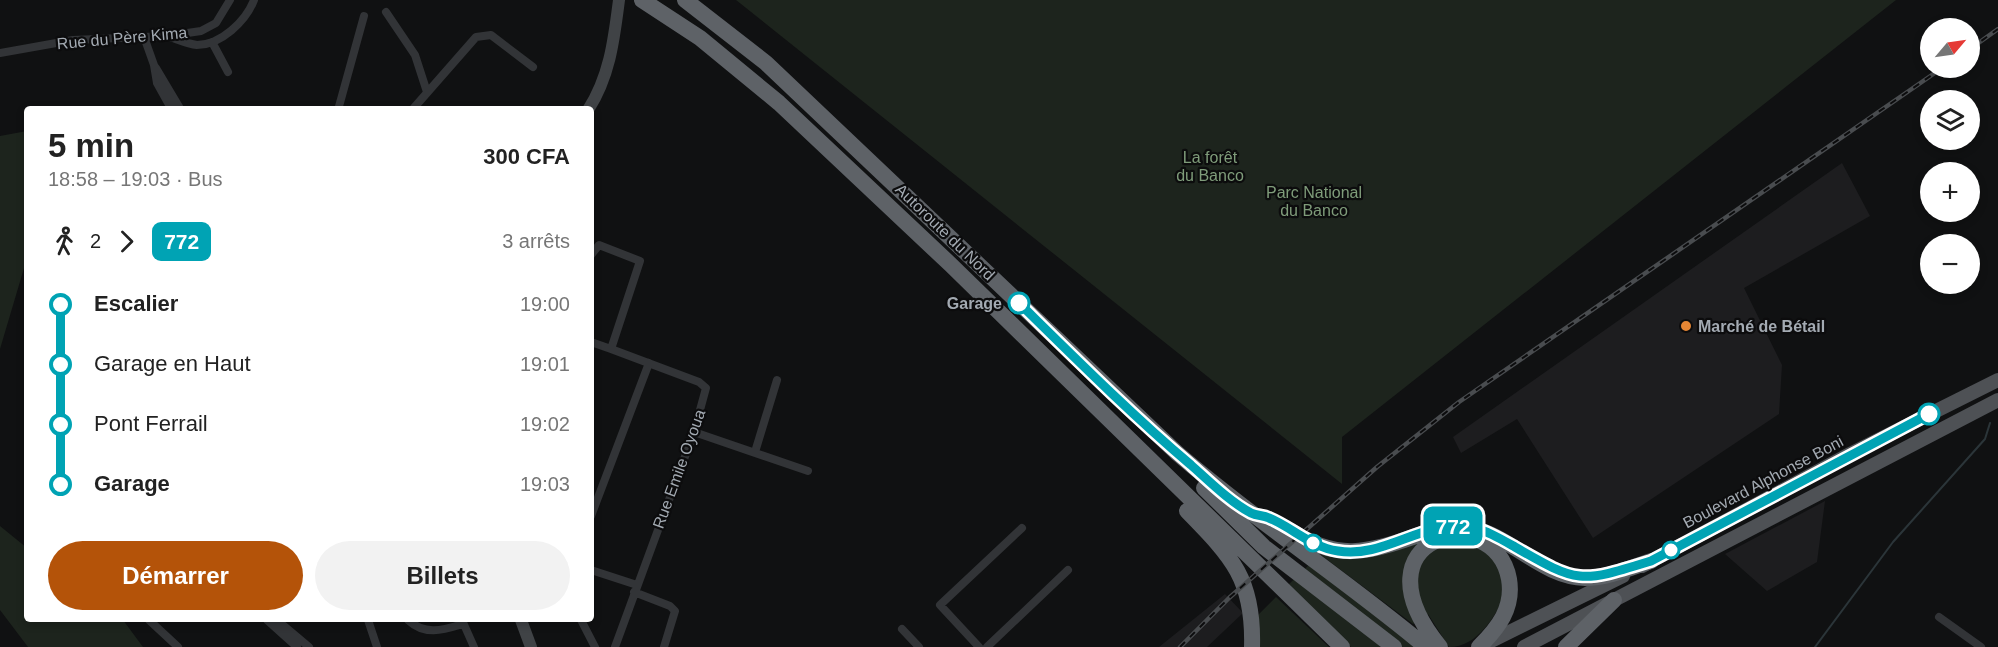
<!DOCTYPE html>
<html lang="fr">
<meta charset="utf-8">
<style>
:root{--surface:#fff;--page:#f2f2f2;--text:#222;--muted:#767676;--accent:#b45309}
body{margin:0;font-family:Helvetica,sans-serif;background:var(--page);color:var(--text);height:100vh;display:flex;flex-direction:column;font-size:22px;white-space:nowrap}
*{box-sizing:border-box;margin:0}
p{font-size:20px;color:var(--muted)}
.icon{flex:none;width:33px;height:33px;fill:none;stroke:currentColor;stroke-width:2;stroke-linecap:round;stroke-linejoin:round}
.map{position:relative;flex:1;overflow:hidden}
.side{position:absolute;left:24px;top:106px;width:570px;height:516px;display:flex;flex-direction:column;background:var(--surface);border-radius:6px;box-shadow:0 3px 9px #0003}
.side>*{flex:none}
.badge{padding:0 12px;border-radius:9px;font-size:21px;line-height:39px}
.needle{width:39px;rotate:61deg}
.buttons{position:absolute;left:1920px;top:18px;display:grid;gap:12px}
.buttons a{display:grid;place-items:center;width:60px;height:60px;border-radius:50%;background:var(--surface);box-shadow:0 3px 9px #0003;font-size:30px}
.map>.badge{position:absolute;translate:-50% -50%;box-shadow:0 0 0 3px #fff}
.legs{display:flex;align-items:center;gap:9px;height:66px;padding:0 24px;font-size:20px}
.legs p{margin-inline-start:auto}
.head{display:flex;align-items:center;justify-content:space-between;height:102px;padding:0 24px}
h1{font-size:33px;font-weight:700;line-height:45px}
.action{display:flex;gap:12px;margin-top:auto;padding:12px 24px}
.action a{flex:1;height:69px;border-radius:36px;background:var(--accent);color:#fff;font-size:24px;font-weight:700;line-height:69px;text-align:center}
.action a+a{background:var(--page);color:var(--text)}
ul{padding:0 24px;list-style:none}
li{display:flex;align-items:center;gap:21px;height:60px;font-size:22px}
li i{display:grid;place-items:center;width:9px;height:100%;margin:0 8px;background:currentColor}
li i::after{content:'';width:15px;height:15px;margin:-8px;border:4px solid;border-radius:50%;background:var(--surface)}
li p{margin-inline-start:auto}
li:first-child i{background:linear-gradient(#0000 50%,currentColor 0)}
li:last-child i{background:linear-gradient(currentColor 50%,#0000 0)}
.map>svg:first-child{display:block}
</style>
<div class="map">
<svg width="1998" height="647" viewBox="0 0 1998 647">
<rect width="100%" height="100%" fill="#101112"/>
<path fill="#1d1d1f" d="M1842 163 1870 216 1744 288 1782 365 1779 414 1593 538 1517 419 1461 453 1453 437Z
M1825 501 1817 562 1767 591 1725 554Z
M1225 594 1243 613 1207 647H1159Z"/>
<path fill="#1d241d" d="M736 0H1896L1342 437V484Z
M27 131V258L0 349V136Z
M0 526 27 548V620H123L143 647H28L0 610Z
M1424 538 1462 541 1495 556 1506 594C1495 616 1478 647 1449 647L1428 614 1413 624 1321 555Z
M1310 564 1418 647H1351L1288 585Z
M1276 597 1329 647H1256L1258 615Z"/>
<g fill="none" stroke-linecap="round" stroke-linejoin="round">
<path stroke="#2b3539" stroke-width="2" d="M1815 647 1893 542 1985 439 1990 423"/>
<path stroke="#323437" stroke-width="8" d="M386 12 415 55 427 92
M144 37 154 65 157 83 172 110
M170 37C179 40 188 44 197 45 221 45 246 21 254 0
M212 42 228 72
M0 53 73 40 167 36 201 31 216 23 230 0
M156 68 181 110
M338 110 364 16
M412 110 476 37 491 35 533 67
M591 255 599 245 640 261 611 349 591 342
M611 349 699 382 706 388 694 432 615 647
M694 432 808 471
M755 452 777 380
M591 516 649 363
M591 570 637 585
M634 592 670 606 675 611 664 647
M1939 617 1981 647
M149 620 178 647
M267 620 297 647
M277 620 309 647
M368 620 377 647
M408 620C425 636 443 630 463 624
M462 620 474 647
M581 620 595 647
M902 629 919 647
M979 647 940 605 1022 528
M987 647 1068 570"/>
<path stroke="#404346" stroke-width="12" d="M588 110C610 76 614 39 619 0
M521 620 531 647"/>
<path stroke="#4e5155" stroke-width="14" d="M1642 566 1850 454 1998 380
M1481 646 1623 576
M1524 647 1998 400"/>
<path stroke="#5e6267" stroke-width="16" d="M642 0 700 38 779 103 951 265 1342 647
M685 0 766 63 1177 453C1257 522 1346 580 1426 647
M1204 488 1264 547 1394 647
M1187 511C1232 557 1254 579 1252 647
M1291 531C1337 561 1367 553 1416 536 1429 531 1442 525 1455 526 1505 526 1537 577 1585 578 1607 578 1630 568 1651 561
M1440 647C1349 536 1494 499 1509 579 1514 608 1498 628 1479 647
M1566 647 1614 600"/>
<defs>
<path id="rail" d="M1970 49 1998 29
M1180 647 1229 598 1377 467 1459 402 1942 68"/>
</defs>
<use href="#rail" stroke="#494c4f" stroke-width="4.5"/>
<use href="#rail" stroke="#0c0c0d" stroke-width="2" stroke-dasharray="7" stroke-linecap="butt"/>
</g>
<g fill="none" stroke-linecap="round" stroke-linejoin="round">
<defs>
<path id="line-1" d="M1019 303C1075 358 1131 414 1191 465 1209 481 1230 502 1251 513 1257 516 1263 515 1269 518 1293 528 1311 547 1338 551 1384 559 1424 519 1470 527 1486 530 1501 539 1515 547 1579 584 1580 583 1651 561L1929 414"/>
</defs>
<use href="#line-1" stroke="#fff" stroke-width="14"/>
<use href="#line-1" stroke="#00a3b4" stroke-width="9"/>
</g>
<g fill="#fff" stroke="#00a3b4" stroke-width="3">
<circle cx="1019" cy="303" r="10"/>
<circle cx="1929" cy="414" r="10"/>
<circle cx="1313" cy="543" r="8"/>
<circle cx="1671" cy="550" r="8"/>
</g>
<circle fill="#e68634" stroke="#0c0c0d" stroke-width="2" cx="1686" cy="326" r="6"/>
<g text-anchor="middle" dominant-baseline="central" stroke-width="4.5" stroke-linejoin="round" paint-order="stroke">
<g font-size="16" fill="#a3aab2" stroke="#0c0c0d">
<text transform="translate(122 38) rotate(-5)">Rue du Père Kima</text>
<text transform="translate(945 232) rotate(44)">Autoroute du Nord</text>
<text transform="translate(679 469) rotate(-70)">Rue Emile Oyoua</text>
<text transform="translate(1763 482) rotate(-28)">Boulevard Alphonse Boni</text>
</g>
<g font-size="16" fill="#7f9c7a" stroke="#0c0c0d">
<text x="1210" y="157">La forêt<tspan x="1210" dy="18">du Banco</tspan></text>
<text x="1314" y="192">Parc National<tspan x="1314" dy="18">du Banco</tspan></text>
</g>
<g font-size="16" font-weight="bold" fill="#a3aab2" stroke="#0c0c0d" text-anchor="end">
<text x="1002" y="303">Garage</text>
</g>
<g font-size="16" font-weight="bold" fill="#a3aab2" stroke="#0c0c0d" text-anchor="start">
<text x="1698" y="326">Marché de Bétail</text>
</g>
</g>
</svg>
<div class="buttons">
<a><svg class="needle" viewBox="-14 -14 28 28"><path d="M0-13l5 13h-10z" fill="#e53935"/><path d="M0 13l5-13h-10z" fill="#767676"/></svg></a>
<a><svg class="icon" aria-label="layers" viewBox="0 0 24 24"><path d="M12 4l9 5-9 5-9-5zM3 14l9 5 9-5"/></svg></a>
<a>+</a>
<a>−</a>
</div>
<b class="badge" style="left:1453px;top:526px;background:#00a3b4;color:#fff">772</b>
<section class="side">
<div class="head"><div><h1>5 min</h1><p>18:58 – 19:03 · Bus</p></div><b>300 CFA</b></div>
<div class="legs"><svg class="icon" aria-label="walk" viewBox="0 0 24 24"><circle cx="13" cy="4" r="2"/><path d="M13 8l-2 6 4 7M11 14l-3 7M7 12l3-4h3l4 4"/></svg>2<svg class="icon" aria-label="forward" viewBox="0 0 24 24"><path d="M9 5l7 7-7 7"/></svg><b class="badge" style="background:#00a3b4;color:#fff">772</b><p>3 arrêts</p></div>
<ul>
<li><i style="color:#00a3b4"></i><b>Escalier</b><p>19:00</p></li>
<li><i style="color:#00a3b4"></i><span>Garage en Haut</span><p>19:01</p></li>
<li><i style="color:#00a3b4"></i><span>Pont Ferrail</span><p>19:02</p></li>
<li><i style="color:#00a3b4"></i><b>Garage</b><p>19:03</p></li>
</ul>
<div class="action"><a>Démarrer</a><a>Billets</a></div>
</section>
</div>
